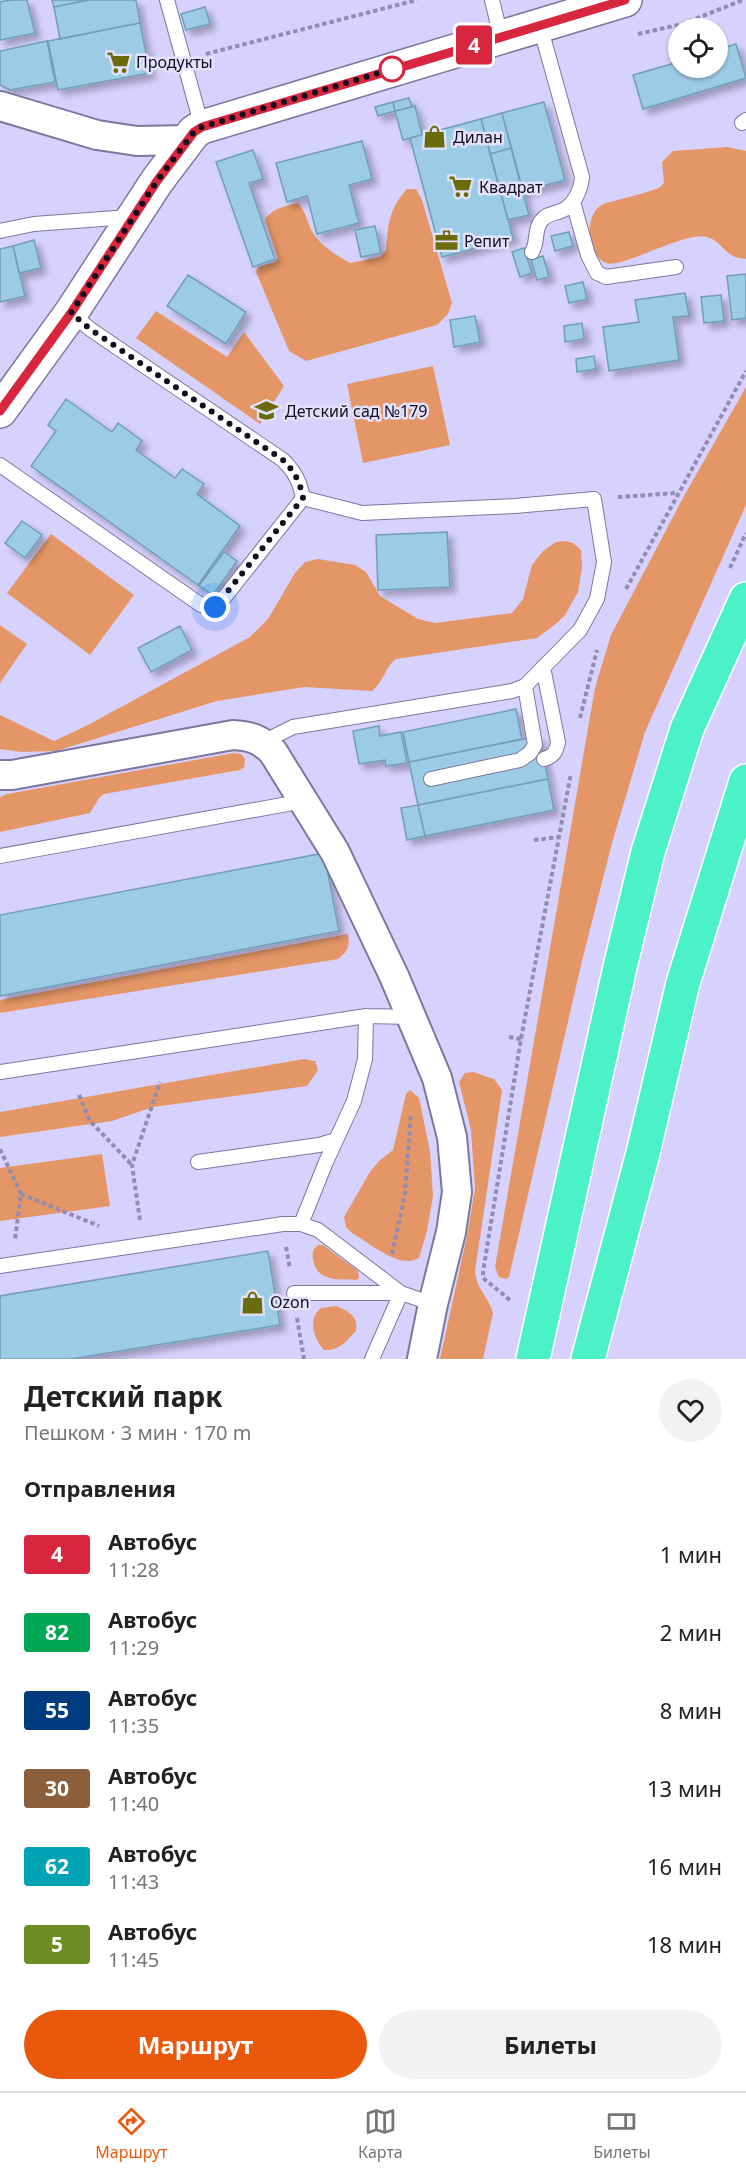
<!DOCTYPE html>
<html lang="ru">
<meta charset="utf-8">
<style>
:root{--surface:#fff;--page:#f2f2f2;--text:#222;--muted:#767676;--line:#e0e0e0;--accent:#ea580c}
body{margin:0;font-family:"Noto Sans",sans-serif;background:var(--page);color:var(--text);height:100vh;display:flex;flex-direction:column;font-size:22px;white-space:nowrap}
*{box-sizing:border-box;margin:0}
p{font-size:20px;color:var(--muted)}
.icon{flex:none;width:33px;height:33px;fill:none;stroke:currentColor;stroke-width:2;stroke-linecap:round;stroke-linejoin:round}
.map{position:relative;height:1359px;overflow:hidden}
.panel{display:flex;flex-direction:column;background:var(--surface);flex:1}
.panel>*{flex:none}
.badge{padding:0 12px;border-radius:4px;font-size:21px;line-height:39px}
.fabs{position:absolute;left:668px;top:18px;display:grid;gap:12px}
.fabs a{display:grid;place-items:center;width:60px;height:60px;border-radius:50%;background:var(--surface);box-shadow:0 2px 4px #0004;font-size:30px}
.you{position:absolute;width:30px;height:30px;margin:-15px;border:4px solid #fff;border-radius:50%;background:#1a73e8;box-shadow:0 0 0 9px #1a73e833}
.map>.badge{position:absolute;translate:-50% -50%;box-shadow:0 0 0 3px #fff}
h2{padding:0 24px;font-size:22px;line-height:54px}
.round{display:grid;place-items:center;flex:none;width:63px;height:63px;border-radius:32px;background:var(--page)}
.head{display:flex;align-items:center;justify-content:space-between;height:102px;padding:0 24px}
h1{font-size:28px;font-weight:700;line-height:45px}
.action{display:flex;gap:12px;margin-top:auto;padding:12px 24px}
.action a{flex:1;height:69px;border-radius:36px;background:var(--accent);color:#fff;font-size:24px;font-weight:700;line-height:69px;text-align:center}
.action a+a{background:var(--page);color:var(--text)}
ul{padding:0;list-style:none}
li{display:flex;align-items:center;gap:18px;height:78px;padding:0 24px}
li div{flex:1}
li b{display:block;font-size:22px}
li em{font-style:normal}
li .badge{min-width:66px;font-weight:700;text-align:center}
.tab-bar{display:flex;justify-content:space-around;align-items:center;height:84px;border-top:2px solid var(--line);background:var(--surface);font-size:16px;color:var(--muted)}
.tab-bar a{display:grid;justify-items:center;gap:3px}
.tab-bar .on{color:var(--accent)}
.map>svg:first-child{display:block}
</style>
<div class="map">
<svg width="746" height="1359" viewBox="0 0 746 1359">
<defs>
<filter id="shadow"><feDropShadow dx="5.5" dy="5.5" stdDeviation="3" flood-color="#0004"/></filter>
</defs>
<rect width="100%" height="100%" fill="#d7d1fe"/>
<path fill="#e59666" d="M727 147 746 151V259C742 258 736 258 733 256 723 251 719 240 707 237 685 231 622 269 606 263 584 254 584 209 606 203 624 198 642 194 659 188L664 183 662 162 673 151Z
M407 189H416L422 200 452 303 448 314 437 325 306 361 289 351 256 272 258 267 275 262 278 258 265 219C273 208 286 206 298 203 308 213 307 227 316 237 324 248 338 256 350 263L380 257 386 250C388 224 389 209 407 189Z
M156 311 227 357 244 332 284 386 260 424 136 338Z
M433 366 450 445 363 463 347 384Z
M746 387V505L645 732 612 843 582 961 509 1277 506 1279 499 1277 495 1267 595 688 611 635 684 496Z
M51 534 134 595 90 655 7 593Z
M566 541 573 543 581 550 582 568 578 592 565 615 557 623 537 638 396 659C385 667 385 680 372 691L304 687 217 701 56 751 22 752 0 749V715L54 741 86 726 250 637 268 619 295 573 305 562 318 559 355 565 366 572 380 596 418 619 435 623 512 613 523 599 532 565 543 551 556 542Z
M0 625 27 644 0 683Z
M234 753 241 754 245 759 244 767 240 770 104 794 99 798 90 813 0 832V797L7 794Z
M348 934C350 946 348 951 338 959L0 1013V1000Z
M304 1059 315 1061 318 1070 307 1086 153 1107 112 1121 0 1137V1112Z
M473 1072 494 1079 502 1090 475 1271C476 1288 489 1298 493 1313L483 1359H440L467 1236 475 1189 471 1130 459 1082 465 1073Z
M410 1090 419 1098 430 1151 433 1196 427 1231 419 1258C400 1270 370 1243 352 1233L346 1227 344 1217 370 1172 379 1161 393 1150 406 1094Z
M102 1154 110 1206 0 1221V1168Z
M318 1245H323L358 1271 359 1278 356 1280C340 1279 319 1282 314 1263 312 1255 311 1251 318 1245Z
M336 1306C348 1311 359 1316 356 1331 346 1341 340 1351 324 1350 314 1339 307 1319 321 1308Z"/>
<path fill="#9ccce5" stroke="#6f9eb7" stroke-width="1.5" filter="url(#shadow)" d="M11 0H27L35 33 0 40V2Z
M52 0H89L54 7Z
M89 0H136L140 23 60 39 54 7Z
M205 7 210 24 186 30 181 14Z
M140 23 150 73 58 90 48 41Z
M47 41 55 82 10 90 0 85V51Z
M736 44 746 78 643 109 633 75 678 62V68H717V50Z
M409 98 412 107 395 111 393 102Z
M393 102 395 111 378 116 375 107Z
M544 102 565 180 523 191 502 113Z
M415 106 422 135 403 140 395 111Z
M502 113 511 148 490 154 481 119Z
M481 119 513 238 442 257 410 138Z
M362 141 372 179 349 185 359 223 317 234 307 196 287 202 276 163Z
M511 148 529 215 508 220 490 154Z
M253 150 263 179 249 183 275 259 253 267 216 162Z
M375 226 381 253 361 257 355 230Z
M569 232 573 246 555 251 551 236Z
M34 240 41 268 19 273 13 246Z
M13 246 25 296 0 302V249Z
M524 248 532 273 520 277 512 252Z
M543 256 549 277 537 280 531 260Z
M746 274V318L732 320 727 276Z
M188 275 246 312 226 344 167 306Z
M583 282 587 299 569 303 565 286Z
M685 293 689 316 673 317 679 360 609 371 603 327 639 322 635 300Z
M721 295 724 321 704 323 701 297Z
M475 316 480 342 454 347 450 320Z
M582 323 584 339 565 342 564 326Z
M594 356 596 369 577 372 576 359Z
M66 399 112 432 118 423 142 441 136 450 175 478 182 469 204 484 197 494 240 526 198 585 31 466 56 431 48 425Z
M22 521 42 535 25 558 5 543Z
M447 532 450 587 378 590 376 535Z
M224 552 237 561 213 595 199 586Z
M180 626 192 650 151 672 138 648Z
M516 709 522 739 409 762 403 732Z
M379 726 380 736 401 732 407 763 386 766 385 760 359 764 353 731Z
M539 736 548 779 418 805 409 762Z
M548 779 554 810 425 836 418 805Z
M418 805 425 836 407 840 401 808Z
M324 853 339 931 0 996V915Z
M268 1251 280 1325 71 1359H0V1296Z"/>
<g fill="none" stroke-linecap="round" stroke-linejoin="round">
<defs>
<path id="lane" d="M167 0 202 127
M492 0 501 37
M742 123 746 120
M573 202 588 255 597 273 606 277 676 267
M0 231 34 224 129 217
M532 252C538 243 534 230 541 221 546 214 553 214 561 211 574 206 581 190 582 177L540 26
M71 313 90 329 283 460C295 472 300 482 303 498L362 513 515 506 594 499 604 562 597 599 580 630 525 686 512 691 293 727 263 742
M0 465 201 605 215 607 220 603 303 498
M543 667 558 742C556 752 554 756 544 759
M431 779 520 760 530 753 535 745 525 686
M0 856 304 801
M0 1072 366 1016 412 1017
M198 1162 319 1145 336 1140
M301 1224 326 1162 354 1101 365 1059 366 1016
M0 1266 283 1224H301L318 1230 401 1293 433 1304
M294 1293H401L372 1359"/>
<path id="street" d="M0 106 97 135 137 141 187 140
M0 775H12L233 735C251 736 260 739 273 752L335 852 394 976 437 1078 452 1137 457 1192 451 1232 433 1304 422 1359"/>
<path id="secondary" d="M0 411 71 313 157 181 194 132 202 127 625 0"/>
<path id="highway" d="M533 1359 620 967 648 852 687 729 746 599
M588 1359 643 1153 683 983 746 781"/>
</defs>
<use href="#lane" stroke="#7d769f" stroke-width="16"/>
<use href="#street" stroke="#7d769f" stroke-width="32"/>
<use href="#secondary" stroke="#7d769f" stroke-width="36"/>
<use href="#highway" stroke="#fff" stroke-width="36"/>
<path stroke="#928db0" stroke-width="4" stroke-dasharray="4.5 3" stroke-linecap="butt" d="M638 34 682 24 743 0
M206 54 417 0
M618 497 676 493
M730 568 746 533
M626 589 746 371
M580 718 597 650
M534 840 560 837
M509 1037 521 1039
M79 1095 90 1121 132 1165
M0 1149 21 1194 15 1239
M21 1194 99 1226
M140 1220 132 1165 160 1082
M286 1247 290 1269
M392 1254 405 1194 411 1113
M510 1300 483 1278V1272L521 1039 571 773
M297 1318 304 1359"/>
<use href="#lane" stroke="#fff" stroke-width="14"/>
<use href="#street" stroke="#fff" stroke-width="28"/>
<use href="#secondary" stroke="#fff" stroke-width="33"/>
<use href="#highway" stroke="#4bf2c7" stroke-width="33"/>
</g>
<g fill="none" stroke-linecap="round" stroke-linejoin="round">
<defs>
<path id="line" d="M0 411 71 313 157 181 194 132 202 127 625 0"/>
</defs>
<use href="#line" stroke="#fff" stroke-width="14"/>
<use href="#line" stroke="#d7263d" stroke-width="9"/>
<path stroke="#110e1d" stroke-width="6" stroke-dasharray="0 10.8" d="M215 607 303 498C300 482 295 472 283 460L90 329 71 313 157 181 194 132 202 127 392 69"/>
</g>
<defs>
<symbol id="supermarket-bare" viewBox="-9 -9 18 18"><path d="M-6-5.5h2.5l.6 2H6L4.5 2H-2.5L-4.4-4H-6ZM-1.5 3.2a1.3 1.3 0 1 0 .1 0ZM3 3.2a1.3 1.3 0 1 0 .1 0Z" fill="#696b0d" stroke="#e4e1fc" stroke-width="2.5" paint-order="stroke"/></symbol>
<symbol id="shop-bare" viewBox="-9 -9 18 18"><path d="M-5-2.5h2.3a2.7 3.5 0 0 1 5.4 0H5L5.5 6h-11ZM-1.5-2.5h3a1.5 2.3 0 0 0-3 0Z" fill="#696b0d" stroke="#e4e1fc" stroke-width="2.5" paint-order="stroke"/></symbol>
<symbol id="office-bare" viewBox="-9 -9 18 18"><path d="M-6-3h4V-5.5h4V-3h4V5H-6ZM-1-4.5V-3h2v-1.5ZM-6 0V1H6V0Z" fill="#696b0d" stroke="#e4e1fc" stroke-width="2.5" paint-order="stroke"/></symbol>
<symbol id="school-bare" viewBox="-9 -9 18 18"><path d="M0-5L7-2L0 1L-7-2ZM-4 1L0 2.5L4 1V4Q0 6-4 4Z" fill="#696b0d" stroke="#e4e1fc" stroke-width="2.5" paint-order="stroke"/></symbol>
</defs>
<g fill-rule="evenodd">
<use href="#supermarket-bare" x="102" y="46" width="33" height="33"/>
<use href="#shop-bare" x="418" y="120" width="33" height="33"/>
<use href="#supermarket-bare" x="444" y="170" width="33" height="33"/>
<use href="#office-bare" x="430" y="224" width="33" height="33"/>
<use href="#school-bare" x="250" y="394" width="33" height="33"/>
<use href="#shop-bare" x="236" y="1286" width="33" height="33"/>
</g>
<circle fill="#fff" stroke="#d7263d" stroke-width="3" cx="392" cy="69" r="12"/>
<g text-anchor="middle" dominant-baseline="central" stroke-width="5" stroke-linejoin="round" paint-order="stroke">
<g font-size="16" fill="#110e1d" stroke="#e4e1fc" text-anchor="start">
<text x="136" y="62">Продукты</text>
<text x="453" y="137">Дилан</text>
<text x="479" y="187">Квадрат</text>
<text x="464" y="241">Репит</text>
<text x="285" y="411">Детский сад №179</text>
<text x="270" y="1302">Ozon</text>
</g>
</g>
</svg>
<div class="fabs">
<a><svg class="icon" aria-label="locate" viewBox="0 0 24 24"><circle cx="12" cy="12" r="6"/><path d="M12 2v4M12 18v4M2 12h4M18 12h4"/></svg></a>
</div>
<div class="you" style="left:215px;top:607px"></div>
<b class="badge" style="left:474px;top:45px;background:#d7263d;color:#fff">4</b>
</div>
<section class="panel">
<div class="head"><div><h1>Детский парк</h1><p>Пешком · 3 мин · 170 m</p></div><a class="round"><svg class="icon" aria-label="heart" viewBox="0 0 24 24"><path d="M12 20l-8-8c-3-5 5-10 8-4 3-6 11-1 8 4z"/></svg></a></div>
<h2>Отправления</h2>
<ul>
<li><span class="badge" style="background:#d7263d;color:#fff">4</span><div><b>Автобус</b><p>11:28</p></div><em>1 мин</em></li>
<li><span class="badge" style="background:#00a651;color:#fff">82</span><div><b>Автобус</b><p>11:29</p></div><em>2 мин</em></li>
<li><span class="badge" style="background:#003b80;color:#fff">55</span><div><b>Автобус</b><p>11:35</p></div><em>8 мин</em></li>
<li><span class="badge" style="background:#8b5e3c;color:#fff">30</span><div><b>Автобус</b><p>11:40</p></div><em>13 мин</em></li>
<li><span class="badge" style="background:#00a3b4;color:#fff">62</span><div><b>Автобус</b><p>11:43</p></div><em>16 мин</em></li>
<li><span class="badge" style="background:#6b8e23;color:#fff">5</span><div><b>Автобус</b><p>11:45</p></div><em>18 мин</em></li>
</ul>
<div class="action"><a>Маршрут</a><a>Билеты</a></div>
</section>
<nav class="tab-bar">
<a class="on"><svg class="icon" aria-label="directions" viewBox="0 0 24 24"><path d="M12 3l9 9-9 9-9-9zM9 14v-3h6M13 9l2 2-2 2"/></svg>Маршрут</a>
<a><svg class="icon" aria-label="map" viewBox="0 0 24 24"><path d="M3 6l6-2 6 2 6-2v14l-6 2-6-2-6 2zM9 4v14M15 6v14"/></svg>Карта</a>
<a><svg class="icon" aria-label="tickets" viewBox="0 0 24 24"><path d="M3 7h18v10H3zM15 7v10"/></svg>Билеты</a>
</nav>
